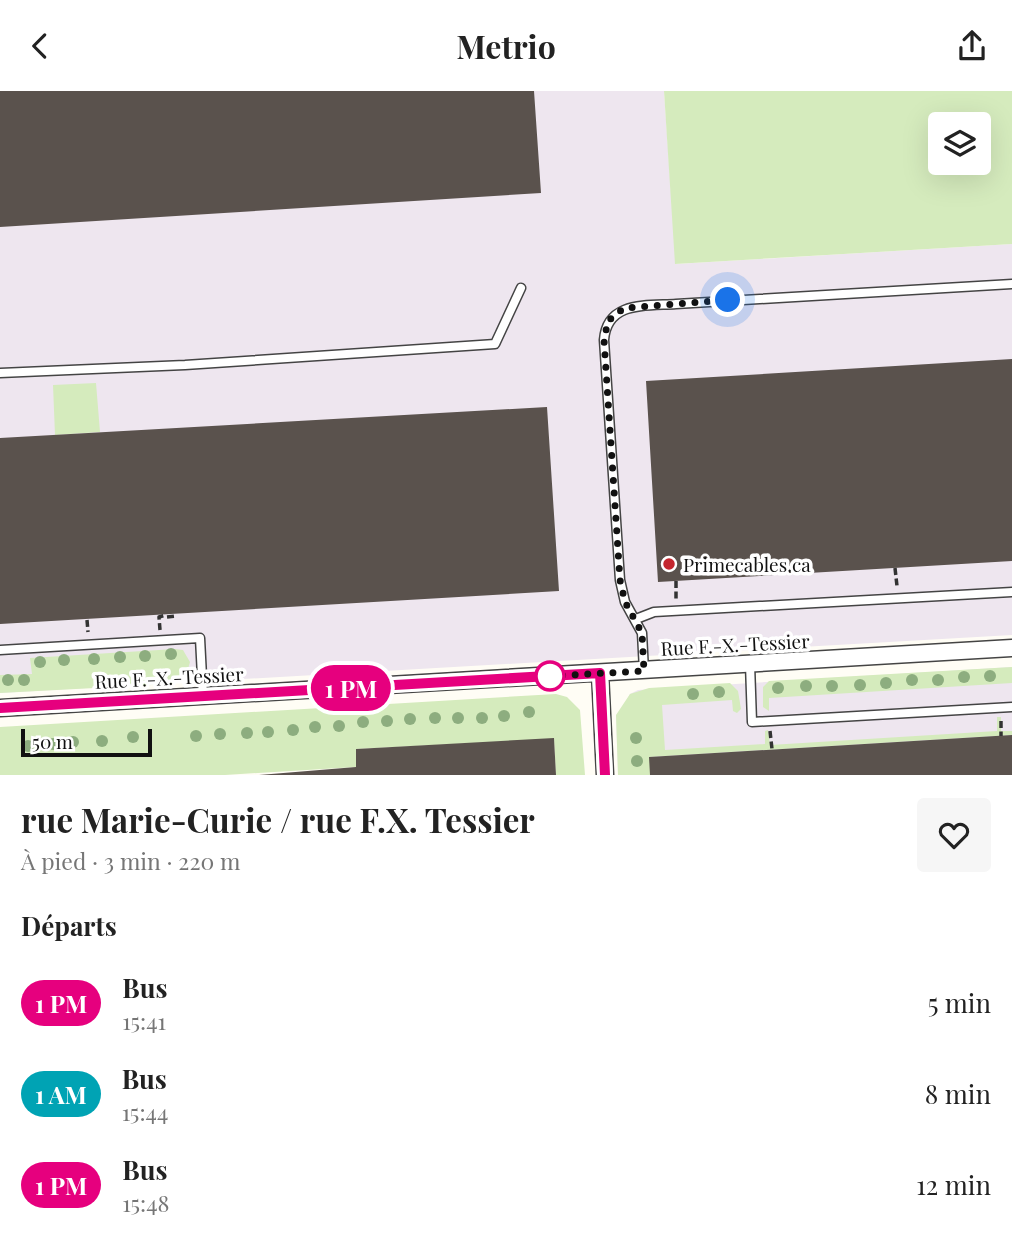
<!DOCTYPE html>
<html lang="fr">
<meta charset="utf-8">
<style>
:root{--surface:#fff;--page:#f6f6f6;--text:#222;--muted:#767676}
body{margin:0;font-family:"Playfair Display",serif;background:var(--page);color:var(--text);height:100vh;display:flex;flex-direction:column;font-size:26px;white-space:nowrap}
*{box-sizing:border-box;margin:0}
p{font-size:23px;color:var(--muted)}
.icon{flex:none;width:38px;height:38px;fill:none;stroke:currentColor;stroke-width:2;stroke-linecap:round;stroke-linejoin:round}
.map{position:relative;height:684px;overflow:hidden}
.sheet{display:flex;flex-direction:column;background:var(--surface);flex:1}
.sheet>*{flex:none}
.badge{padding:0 14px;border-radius:23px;font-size:24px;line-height:46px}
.tools{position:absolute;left:928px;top:21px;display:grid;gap:14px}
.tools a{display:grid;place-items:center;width:63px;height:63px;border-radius:7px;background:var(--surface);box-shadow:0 7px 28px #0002;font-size:35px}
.scale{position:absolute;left:21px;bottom:18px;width:131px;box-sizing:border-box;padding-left:7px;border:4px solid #111;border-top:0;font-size:19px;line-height:24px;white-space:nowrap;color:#111;-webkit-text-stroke:5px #fff;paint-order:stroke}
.you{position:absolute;width:35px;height:35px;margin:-18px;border:5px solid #fff;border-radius:50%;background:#1a73e8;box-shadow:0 0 0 10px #1a73e833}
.map>.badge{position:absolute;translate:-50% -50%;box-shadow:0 0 0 4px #fff}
h2{padding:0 21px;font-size:26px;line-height:63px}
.round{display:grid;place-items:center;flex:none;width:74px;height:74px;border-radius:7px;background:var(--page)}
.head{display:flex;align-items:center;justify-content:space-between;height:119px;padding:0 21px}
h1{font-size:33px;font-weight:700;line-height:52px}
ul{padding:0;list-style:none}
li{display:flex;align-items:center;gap:21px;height:91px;padding:0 21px}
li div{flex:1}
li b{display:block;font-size:26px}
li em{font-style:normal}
li .badge{min-width:77px;font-weight:700;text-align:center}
header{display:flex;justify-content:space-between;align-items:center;height:91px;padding:0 21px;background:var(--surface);font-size:32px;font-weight:700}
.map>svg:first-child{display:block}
</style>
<header><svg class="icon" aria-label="back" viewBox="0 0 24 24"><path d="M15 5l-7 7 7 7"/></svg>Metrio<svg class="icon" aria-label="share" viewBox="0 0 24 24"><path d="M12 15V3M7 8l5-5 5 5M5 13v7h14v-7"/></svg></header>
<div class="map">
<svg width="1012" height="684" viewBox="0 0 1012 684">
<rect width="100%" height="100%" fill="#fffdf5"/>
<path fill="#eee6ef" d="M0 0H664L676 173 1012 153V544L0 602Z
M1012 576V684H618L616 624H619L630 603 638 599Z"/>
<path fill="#d5ebbd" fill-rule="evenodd" d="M664 0H1012V153L675 173ZM940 33H978V72H940Z
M96 292 100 341 55 344 53 294Z
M175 558 183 559 190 571 186 585 171 593 0 602V584L32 583 30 567Z
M1012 576V592L769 607V620L763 616V596L769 590Z
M730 592 738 600 741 618 737 622 733 620 732 609 662 614 665 659 765 653V640L768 639 770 654 997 640V626H1001V640H1012V644L650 666V684H618L616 624 630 603 649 597Z
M556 603 567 606 580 619 585 684H556L554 648 356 658V676L225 684H0V636Z"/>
<path fill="#5a524d" d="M0 0H534L541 102 0 136Z
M1012 268V470L658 491 646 290Z
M547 316 559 500 0 533V347Z
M1012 644V684H650L649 666Z
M554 647 556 684H259L356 676V658Z"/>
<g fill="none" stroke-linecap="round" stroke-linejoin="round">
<defs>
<path id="service" d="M0 282 185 274 495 253 521 197
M636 528 654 521 1012 501
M0 559 200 547 203 605
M750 573 752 631 1012 616
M644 580 642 542 625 511 620 489 604 249C607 210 646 215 676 213L1012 193"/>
<path id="minor" d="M600 582 605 684
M0 617 1012 557"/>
</defs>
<use href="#service" stroke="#444" stroke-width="11"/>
<use href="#minor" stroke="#444" stroke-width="19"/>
<path stroke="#333" stroke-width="3.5" stroke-dasharray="7 3.5" stroke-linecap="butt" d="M895 477 897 495
M676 490V508
M167 526 176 525
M87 529 88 541
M160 539 159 526 166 524
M1001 630V645
M770 640 772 658"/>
<use href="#service" stroke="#fff" stroke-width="8"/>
<use href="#minor" stroke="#fff" stroke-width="16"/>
</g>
<g fill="#8dad7f">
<circle cx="171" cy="563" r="6"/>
<circle cx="145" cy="565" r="6"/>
<circle cx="120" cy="566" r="6"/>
<circle cx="94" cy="568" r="6"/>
<circle cx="64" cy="569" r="6"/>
<circle cx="40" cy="571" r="6"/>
<circle cx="990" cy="585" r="6"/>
<circle cx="964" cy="586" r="6"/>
<circle cx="8" cy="589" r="6"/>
<circle cx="24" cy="589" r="6"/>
<circle cx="912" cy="589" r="6"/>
<circle cx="938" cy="589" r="6"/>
<circle cx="886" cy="592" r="6"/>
<circle cx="860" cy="594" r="6"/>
<circle cx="806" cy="595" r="6"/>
<circle cx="832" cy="595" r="6"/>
<circle cx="778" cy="597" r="6"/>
<circle cx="719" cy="601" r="6"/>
<circle cx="693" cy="603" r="6"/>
<circle cx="529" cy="621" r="6"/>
<circle cx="504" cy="625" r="6"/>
<circle cx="435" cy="627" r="6"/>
<circle cx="458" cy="627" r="6"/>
<circle cx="482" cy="627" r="6"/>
<circle cx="410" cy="628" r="6"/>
<circle cx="387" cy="630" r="6"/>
<circle cx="363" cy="631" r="6"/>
<circle cx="339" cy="635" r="6"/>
<circle cx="315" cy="636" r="6"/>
<circle cx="293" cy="639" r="6"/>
<circle cx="268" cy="641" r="6"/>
<circle cx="247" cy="642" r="6"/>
<circle cx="220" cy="643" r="6"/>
<circle cx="196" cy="645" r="6"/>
<circle cx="133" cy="646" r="6"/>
<circle cx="636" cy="647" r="6"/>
<circle cx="102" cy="650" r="6"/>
<circle cx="73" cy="651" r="6"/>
<circle cx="53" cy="653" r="6"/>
<circle cx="28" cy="655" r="6"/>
<circle cx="637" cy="670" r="6"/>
</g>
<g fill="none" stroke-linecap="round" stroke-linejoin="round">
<defs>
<path id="line" d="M0 617 600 582 605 684"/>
</defs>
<use href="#line" stroke="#fff" stroke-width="16"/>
<use href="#line" stroke="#e6007e" stroke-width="10"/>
<path stroke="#111" stroke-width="7" stroke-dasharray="0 12.6" d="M550 585 644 580 642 542 625 511 620 489 604 249 608 230 624 217 728 209"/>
</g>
<circle fill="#c4262e" stroke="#fff" stroke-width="2.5" cx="669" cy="473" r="7"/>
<circle fill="#fff" stroke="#e6007e" stroke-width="3.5" cx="550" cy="585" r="14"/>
<g text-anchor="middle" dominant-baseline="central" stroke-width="7" stroke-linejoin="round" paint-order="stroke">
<g font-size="19" fill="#111" stroke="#fff" text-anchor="start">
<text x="683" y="473">Primecables.ca</text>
</g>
<g font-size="19" fill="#111" stroke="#fff">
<text transform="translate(735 553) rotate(-3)">Rue F.-X.-Tessier</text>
<text transform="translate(169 586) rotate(-3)">Rue F.-X.-Tessier</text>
</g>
</g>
</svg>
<div class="tools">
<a><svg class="icon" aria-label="layers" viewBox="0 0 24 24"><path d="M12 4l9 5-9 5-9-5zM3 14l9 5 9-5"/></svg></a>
</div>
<div class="scale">50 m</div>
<div class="you" style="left:728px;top:209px"></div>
<b class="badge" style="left:351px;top:597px;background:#e6007e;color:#fff">1 PM</b>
</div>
<section class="sheet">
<div class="head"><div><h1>rue Marie-Curie / rue F.X. Tessier</h1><p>À pied · 3 min · 220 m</p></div><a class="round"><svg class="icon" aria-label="heart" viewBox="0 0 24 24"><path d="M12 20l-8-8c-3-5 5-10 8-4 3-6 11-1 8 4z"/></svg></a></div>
<h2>Départs</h2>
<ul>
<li><span class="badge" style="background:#e6007e;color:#fff">1 PM</span><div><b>Bus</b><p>15:41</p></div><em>5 min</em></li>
<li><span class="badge" style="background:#00a3b4;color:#fff">1 AM</span><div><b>Bus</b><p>15:44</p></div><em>8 min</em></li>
<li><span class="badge" style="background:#e6007e;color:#fff">1 PM</span><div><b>Bus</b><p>15:48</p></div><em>12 min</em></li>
</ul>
</section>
